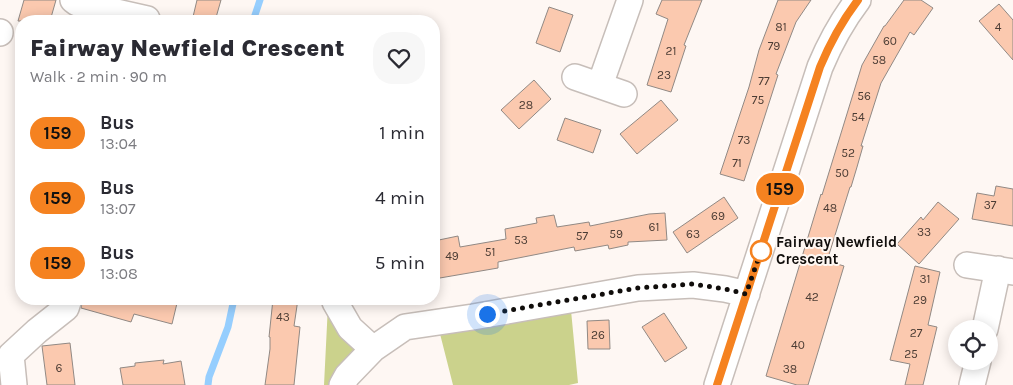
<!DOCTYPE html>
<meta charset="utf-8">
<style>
:root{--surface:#fff;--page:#f7f7f7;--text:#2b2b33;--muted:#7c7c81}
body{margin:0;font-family:Karla,sans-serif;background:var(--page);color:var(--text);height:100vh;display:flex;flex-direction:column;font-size:19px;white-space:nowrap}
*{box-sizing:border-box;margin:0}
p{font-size:16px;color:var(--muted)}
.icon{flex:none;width:28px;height:28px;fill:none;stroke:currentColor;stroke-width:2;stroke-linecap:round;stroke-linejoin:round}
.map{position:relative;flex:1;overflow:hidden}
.sheet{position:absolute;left:15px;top:15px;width:425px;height:290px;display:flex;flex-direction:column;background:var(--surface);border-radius:20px;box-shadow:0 2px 12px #0003}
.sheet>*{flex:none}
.badge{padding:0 10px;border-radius:16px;font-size:18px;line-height:32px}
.buttons{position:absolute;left:948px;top:320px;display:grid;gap:10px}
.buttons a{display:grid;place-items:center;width:50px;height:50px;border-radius:50%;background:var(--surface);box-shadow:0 2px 12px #0003;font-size:25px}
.you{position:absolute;width:25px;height:25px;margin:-12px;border:4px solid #fff;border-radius:50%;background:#1a73e8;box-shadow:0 0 0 8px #1a73e833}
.map>.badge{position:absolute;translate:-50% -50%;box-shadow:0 0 0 2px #fff}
.round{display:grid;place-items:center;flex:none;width:52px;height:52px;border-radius:20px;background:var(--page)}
.overview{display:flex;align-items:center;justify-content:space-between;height:85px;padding:0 15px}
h1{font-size:24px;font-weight:800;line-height:38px}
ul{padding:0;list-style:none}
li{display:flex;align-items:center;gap:15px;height:65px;padding:0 15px}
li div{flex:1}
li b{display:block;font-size:19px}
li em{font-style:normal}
li .badge{min-width:55px;font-weight:700;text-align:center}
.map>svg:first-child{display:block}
</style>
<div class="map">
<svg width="1013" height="385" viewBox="0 0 1013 385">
<rect width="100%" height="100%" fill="#fef7f3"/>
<path fill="#cbd28c" d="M570 300 578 383 569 385H453L437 322Z
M328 305 373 349 342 385H324Z"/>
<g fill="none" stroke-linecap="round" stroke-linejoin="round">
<path stroke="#96cefe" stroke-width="7" d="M253 21 260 0
M208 385 209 377 228 327 234 299"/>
</g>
<path fill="#fbc9af" stroke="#918984" d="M24 0H56L50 21H18Z
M197 0H221L215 21H192Z
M662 0H702L684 45 686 46 671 92 647 85 668 19 656 14Z
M778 0H811L796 22 776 74 778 75 744 181 720 174 749 87 759 50Z
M904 0H921L933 8 914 35 910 32 881 83 861 146H863L857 167 851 187H850L827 261 844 266 808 385H797L766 376 821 194 822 195 862 65 884 26H885Z
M999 4 1013 20V60L979 21Z
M549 7 573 15 560 52 536 43Z
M534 80 551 99 519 129 501 110Z
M661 100 678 120 637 154 620 134Z
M565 118 601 130 593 153 557 140Z
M996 186 1013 189V226L972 219 977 193 994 196Z
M724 197 738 218 687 253 673 232Z
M938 202 959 219 919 264 897 244 921 217 923 220Z
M665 213 667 240 628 242V245L609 249 608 245 575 251 574 247 498 262V268L434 279V241L458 236 460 247 506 239 505 229 537 223 536 218 554 215 557 227 589 222 590 226 649 214Z
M915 266 940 272 928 325 937 327 923 385H905L910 364 890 360Z
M83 299H178L172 324 134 314 131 322 81 308Z
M273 299H298L294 326 300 327 294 385H265L270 349V337H269Z
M664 313 687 348 665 362 642 327Z
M609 320 610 349H588L587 321Z
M70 343 75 385H47L42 346Z
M164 360 163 364 181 361 185 385H123L120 368 135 366V363Z"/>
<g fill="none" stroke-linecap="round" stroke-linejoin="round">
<defs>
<path id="minor" d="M73 0 77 3 147 19
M0 33V32
M575 77 624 94
M600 85 630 0
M967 265 1013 272
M335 299V302L350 328 373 349
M985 329 998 269
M14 385 11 355 37 331 66 308 69 299
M342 385 347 376 373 349 405 327 473 317 638 288 693 285 725 289 747 294
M717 385 820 67C830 43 842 21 858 0
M972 385 978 361"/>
</defs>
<use href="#minor" stroke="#c7beb9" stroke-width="28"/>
<use href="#minor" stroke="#fff" stroke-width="25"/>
</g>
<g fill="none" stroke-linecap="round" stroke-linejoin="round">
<defs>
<path id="line" d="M717 385 820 67C830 43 842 21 858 0"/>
</defs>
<use href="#line" stroke="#fff" stroke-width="11"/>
<use href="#line" stroke="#f58220" stroke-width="8"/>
<path stroke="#100d0b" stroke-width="5" stroke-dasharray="0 9" d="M487 314 638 288 693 284 725 289 746 294 761 251"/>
</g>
<circle fill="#fff" stroke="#f58220" stroke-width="2.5" cx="761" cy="251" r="10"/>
<g text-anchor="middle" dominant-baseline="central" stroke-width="4" stroke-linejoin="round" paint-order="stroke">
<g font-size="12" fill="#4b3c34">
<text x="781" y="27">81</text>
<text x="998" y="27">4</text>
<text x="890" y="41">60</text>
<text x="774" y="46">79</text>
<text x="671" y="51">21</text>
<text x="879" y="60">58</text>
<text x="664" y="75">23</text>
<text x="764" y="81">77</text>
<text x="864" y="96">56</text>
<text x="758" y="100">75</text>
<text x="526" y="105">28</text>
<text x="858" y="117">54</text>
<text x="744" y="140">73</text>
<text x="848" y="153">52</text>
<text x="737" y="163">71</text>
<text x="842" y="173">50</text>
<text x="990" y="205">37</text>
<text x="830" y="208">48</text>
<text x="718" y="216">69</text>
<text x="654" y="227">61</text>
<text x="924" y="232">33</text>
<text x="616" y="234">59</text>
<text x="693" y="234">63</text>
<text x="582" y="236">57</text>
<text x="521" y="240">53</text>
<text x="490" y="252">51</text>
<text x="452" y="256">49</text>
<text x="925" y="279">31</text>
<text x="812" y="297">42</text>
<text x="920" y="300">29</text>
<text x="283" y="317">43</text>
<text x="916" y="333">27</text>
<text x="598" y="335">26</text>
<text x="798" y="345">40</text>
<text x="911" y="354">25</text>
<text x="59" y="368">6</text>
<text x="790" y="369">38</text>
</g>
<g font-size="15" font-weight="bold" fill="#100d0b" stroke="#fef7f3" text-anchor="start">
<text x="776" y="242">Fairway Newfield<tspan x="776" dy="17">Crescent</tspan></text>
</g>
</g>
</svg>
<div class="buttons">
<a><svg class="icon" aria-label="locate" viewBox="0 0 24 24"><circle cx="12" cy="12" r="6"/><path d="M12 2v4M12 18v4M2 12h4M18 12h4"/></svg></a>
</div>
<div class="you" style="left:487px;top:314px"></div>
<b class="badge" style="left:780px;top:189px;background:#f58220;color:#111">159</b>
<section class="sheet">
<div class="overview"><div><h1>Fairway Newfield Crescent</h1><p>Walk · 2 min · 90 m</p></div><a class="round"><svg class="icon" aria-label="heart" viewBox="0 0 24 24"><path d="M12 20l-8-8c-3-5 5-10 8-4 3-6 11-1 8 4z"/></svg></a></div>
<ul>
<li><span class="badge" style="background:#f58220;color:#111">159</span><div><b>Bus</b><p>13:04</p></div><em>1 min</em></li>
<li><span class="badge" style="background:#f58220;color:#111">159</span><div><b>Bus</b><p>13:07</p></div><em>4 min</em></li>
<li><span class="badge" style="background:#f58220;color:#111">159</span><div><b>Bus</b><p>13:08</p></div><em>5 min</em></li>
</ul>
</section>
</div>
